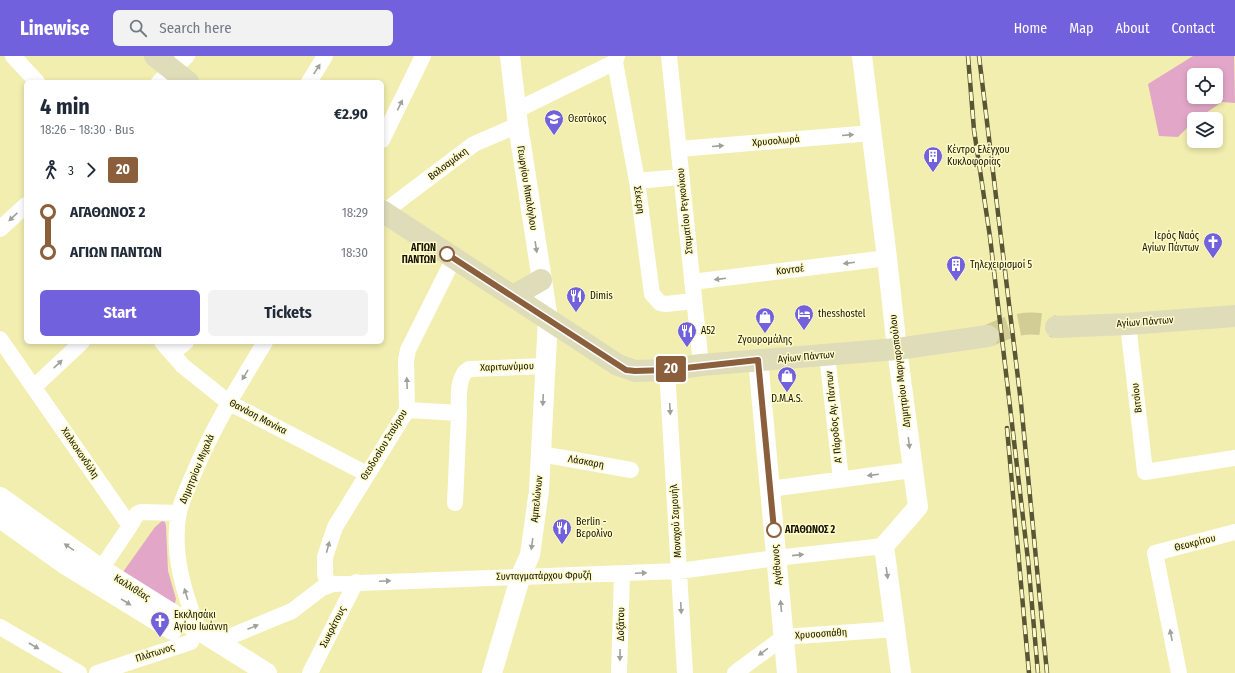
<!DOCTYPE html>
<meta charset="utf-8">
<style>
:root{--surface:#fff;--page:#f2f2f3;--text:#1f2937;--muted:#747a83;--accent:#7161dc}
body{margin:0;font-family:"Fira Sans Condensed",sans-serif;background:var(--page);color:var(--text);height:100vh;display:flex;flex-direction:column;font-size:15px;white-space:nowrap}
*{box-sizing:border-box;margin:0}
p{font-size:13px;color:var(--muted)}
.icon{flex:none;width:22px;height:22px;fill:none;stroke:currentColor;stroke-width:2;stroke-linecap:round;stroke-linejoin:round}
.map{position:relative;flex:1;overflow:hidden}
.side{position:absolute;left:24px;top:24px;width:360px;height:264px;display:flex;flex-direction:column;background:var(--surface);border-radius:6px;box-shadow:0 2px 6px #0003}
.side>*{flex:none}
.badge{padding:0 8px;border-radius:3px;font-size:14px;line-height:26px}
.buttons{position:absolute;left:1187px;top:12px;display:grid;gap:8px}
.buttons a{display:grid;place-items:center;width:36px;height:36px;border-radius:6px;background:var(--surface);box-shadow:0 2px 6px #0003;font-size:20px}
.map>.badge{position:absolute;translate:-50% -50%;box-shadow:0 0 0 2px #fff}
.legs{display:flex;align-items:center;gap:6px;height:44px;padding:0 16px;font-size:13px}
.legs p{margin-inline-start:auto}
.summary{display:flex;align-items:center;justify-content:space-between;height:68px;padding:0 16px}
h1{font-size:22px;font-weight:700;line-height:30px}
.action{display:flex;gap:8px;margin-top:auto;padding:8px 16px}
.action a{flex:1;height:46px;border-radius:6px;background:var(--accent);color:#fff;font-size:16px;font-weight:700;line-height:46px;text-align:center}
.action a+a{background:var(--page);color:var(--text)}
ul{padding:0 16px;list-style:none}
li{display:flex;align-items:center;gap:14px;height:40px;font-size:15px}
li i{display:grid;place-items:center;width:6px;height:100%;margin:0 5px;background:currentColor}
li i::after{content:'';width:10px;height:10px;margin:-5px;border:3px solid;border-radius:50%;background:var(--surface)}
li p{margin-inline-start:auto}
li:first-child i{background:linear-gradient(#0000 50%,currentColor 0)}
li:last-child i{background:linear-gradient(currentColor 50%,#0000 0)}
header{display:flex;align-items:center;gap:24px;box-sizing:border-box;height:56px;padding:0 20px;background:var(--accent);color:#fff}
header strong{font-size:19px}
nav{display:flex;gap:22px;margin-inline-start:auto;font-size:14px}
.search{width:280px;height:36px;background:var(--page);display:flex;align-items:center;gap:10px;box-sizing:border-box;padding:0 14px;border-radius:6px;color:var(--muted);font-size:15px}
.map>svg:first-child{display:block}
</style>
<header>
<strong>Linewise</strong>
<div class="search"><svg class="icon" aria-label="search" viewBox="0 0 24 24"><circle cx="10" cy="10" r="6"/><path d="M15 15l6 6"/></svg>Search here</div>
<nav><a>Home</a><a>Map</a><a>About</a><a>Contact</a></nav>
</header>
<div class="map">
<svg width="1235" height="617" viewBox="0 0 1235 617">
<rect width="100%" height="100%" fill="#f2eeaf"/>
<path fill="#e2a7c8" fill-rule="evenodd" d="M1193 0H1234L1235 47 1222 46 1197 63H1194V65L1178 81 1159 80 1148 28ZM1194 19H1216V41H1194Z
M162 465 165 466 166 470 168 515 176 543 175 547 173 548 123 516 155 471Z"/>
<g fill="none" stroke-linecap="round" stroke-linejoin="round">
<path stroke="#d1cd95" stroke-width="22" stroke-dasharray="22 11" stroke-linecap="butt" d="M988 280C1014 268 1027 264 1056 271"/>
<path stroke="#fff" stroke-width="16" d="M13 0 37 26
M617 0 615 6 637 125 652 238 660 247 666 248 694 245
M669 0 701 309
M159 26 187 0
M309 26 325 0
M517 54 615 6
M382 84 423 0
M679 93 872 77
M637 125 681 121
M384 156 474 88 518 69
M0 173 26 149
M692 226 887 202
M1128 268 1145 416 1235 402
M0 283 130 470 101 513
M162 286 183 310 228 346 367 418
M172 298 186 286
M827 299 841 423
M667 314 685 617
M34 331 82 286
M407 354 459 357C459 345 456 320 469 313L545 310
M541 398 631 414
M770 433 912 414
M455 447 459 357
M130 470 137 458 141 456 179 457
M328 529 325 518V501L335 471 407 354 406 304 408 294 454 202
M0 571 79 617
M199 575C184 538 171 496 179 456 182 443 189 429 194 417 213 371 239 329 265 286
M217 586 292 555 322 532 333 528 679 515 776 502 884 490
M97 617 191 586
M310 617 356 526
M619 617 622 518
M735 617 784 581 895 573
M1179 617 1155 497 1235 476"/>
<path stroke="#fff" stroke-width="20" d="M862 0 887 202 897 293 918 451 884 490 901 617
M758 304 787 617
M0 441 101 513 267 617
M0 462 66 509 172 574
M492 617 521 519 530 499 539 434 548 263 518 69 510 0"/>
<path stroke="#dfdcba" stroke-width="22" d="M155 0 188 26
M382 155 618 309 635 315 667 314 701 309 897 293 988 280
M513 240 541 224
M1056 271 1128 268 1235 260"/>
<defs>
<path id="rail" d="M968 0 974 74 990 181 1028 504 1038 617
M979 0 1021 347 1047 617
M1007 372 1029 617"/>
</defs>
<use href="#rail" stroke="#595636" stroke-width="4.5"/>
<use href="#rail" stroke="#fefbc9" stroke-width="3" stroke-dasharray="9" stroke-linecap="butt"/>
</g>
<defs><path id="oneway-solid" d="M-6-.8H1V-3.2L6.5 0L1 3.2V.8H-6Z"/></defs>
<g fill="#a1a199">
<use href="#oneway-solid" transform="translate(317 13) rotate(-57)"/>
<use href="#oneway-solid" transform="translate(400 49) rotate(-64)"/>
<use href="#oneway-solid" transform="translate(848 79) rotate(-5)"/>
<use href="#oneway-solid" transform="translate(718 90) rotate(-5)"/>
<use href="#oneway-solid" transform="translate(13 161) rotate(137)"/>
<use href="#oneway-solid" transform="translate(536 191) rotate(81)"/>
<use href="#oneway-solid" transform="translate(849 207) rotate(173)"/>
<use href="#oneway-solid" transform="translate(720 223) rotate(173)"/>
<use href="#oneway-solid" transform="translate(58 308) rotate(-43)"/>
<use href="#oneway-solid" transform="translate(245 319) rotate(121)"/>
<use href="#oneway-solid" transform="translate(407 327) rotate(-92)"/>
<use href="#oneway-solid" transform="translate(543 344) rotate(93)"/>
<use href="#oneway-solid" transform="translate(670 353) rotate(87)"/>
<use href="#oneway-solid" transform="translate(909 387) rotate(83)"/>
<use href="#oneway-solid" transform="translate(873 419) rotate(173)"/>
<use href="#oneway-solid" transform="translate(532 488) rotate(98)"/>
<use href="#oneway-solid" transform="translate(69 491) rotate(-146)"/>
<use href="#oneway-solid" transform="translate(328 491) rotate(-75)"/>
<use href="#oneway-solid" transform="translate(798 499) rotate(-6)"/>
<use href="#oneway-solid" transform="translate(641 517) rotate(-3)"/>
<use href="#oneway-solid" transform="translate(887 517) rotate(82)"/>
<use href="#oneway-solid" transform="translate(385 525) rotate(-2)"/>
<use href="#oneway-solid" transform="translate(186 538) rotate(-107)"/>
<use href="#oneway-solid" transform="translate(126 546) rotate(32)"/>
<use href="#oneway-solid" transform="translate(781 550) rotate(-95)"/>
<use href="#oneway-solid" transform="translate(681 552) rotate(87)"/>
<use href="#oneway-solid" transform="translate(253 571) rotate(-22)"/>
<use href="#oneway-solid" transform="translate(1171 579) rotate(-101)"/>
<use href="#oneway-solid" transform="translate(34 590) rotate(30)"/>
<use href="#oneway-solid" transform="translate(763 596) rotate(144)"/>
<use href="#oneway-solid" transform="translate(620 599) rotate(91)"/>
</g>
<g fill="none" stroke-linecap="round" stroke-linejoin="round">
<defs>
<path id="line-1" d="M447 198 626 314 635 315 667 314 758 304 774 474"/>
</defs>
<use href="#line-1" stroke="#fff" stroke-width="9"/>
<use href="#line-1" stroke="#8b5e3c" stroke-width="6"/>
</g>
<defs>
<symbol id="school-pin" viewBox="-11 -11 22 30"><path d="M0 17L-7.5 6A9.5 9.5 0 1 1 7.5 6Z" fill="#7161dc" stroke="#fefbc9"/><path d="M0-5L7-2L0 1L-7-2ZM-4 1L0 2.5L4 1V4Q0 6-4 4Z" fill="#fff"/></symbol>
<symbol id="building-pin" viewBox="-11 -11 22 30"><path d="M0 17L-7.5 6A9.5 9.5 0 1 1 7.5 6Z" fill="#7161dc" stroke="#fefbc9"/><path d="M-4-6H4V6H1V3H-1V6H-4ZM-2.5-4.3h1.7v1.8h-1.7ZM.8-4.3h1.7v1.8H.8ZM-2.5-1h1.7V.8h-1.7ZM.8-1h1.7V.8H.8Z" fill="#fff"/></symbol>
<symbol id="church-pin" viewBox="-11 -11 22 30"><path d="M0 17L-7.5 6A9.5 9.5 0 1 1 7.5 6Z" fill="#7161dc" stroke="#fefbc9"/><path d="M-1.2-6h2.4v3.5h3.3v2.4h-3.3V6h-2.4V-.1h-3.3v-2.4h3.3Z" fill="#fff"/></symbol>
<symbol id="restaurant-pin" viewBox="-11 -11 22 30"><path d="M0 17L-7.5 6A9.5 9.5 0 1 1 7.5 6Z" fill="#7161dc" stroke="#fefbc9"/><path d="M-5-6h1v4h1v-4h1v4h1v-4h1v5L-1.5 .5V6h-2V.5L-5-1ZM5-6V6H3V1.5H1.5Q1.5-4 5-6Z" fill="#fff"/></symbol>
<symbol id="hotel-pin" viewBox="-11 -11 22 30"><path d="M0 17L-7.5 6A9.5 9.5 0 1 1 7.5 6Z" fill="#7161dc" stroke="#fefbc9"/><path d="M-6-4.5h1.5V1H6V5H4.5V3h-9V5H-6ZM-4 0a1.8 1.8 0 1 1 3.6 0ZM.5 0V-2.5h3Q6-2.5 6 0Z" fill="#fff"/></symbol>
<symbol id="shop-pin" viewBox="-11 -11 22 30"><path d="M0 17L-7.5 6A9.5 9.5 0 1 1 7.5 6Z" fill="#7161dc" stroke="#fefbc9"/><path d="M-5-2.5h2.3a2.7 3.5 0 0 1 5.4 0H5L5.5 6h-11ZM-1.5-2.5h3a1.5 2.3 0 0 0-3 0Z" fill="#fff"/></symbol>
</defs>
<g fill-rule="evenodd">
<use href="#school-pin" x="543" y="52" width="22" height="30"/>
<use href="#building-pin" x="922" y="89" width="22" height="30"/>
<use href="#church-pin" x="1202" y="175" width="22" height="30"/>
<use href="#building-pin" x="945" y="198" width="22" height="30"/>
<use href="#restaurant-pin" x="565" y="229" width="22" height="30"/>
<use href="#hotel-pin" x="793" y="247" width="22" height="30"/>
<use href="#shop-pin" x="754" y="250" width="22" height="30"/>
<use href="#restaurant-pin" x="676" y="264" width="22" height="30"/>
<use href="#shop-pin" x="776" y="309" width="22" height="30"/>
<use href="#restaurant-pin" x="551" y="461" width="22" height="30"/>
<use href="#church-pin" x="149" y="554" width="22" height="30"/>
</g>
<g fill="#fff" stroke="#8b5e3c" stroke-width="2">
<circle cx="447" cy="198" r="7"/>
<circle cx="774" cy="474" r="7"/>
</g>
<g text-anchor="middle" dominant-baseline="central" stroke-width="3" stroke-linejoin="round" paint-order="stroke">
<g font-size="10" fill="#151300" stroke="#fefbc9" text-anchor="start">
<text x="568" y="63">Θεοτόκος</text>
<text x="947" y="94">Κέντρο Ελέγχου<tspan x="947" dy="12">Κυκλοφορίας</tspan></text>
<text x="1199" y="180" text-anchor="end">Ιερός Ναός<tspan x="1199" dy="12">Αγίων Πάντων</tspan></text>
<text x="970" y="209">Τηλεχειρισμοί 5</text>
<text x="590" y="240">Dimis</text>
<text x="818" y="258">thesshostel</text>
<text x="701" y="275">A52</text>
<text x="765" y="284" text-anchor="middle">Ζγουρομάλης</text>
<text x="787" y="343" text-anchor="middle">D.M.A.S.</text>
<text x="576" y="466">Berlin -<tspan x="576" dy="12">Βερολίνο</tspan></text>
<text x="174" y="559">Εκκλησάκι<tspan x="174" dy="12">Αγίου Ιωάννη</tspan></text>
</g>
<g font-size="10" fill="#151300" stroke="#fefbc9">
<text transform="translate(776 85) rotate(-5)">Χρυσολωρά</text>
<text transform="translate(448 108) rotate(-37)">Βαλσαμάκη</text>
<text transform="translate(527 132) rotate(81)">Γεωργίου Μπαλόγλου</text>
<text transform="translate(639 144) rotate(82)">Σέκερη</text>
<text transform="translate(685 155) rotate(-96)">Σταματίου Ρεγκούκου</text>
<text transform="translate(790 214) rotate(-7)">Κοντσέ</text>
<text transform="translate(1145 266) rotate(-4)">Αγίων Πάντων</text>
<text transform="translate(806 301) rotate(-5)">Αγίων Πάντων</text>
<text transform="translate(507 311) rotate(-2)">Χαριτωνύμου</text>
<text transform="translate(900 315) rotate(-97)">Δημητρίου Μαργαροπούλου</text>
<text transform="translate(1137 342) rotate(-97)">Βιτσίου</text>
<text transform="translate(258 361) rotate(28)">Θανάση Μανίκα</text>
<text transform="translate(834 361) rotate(-96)">Α' Πάροδος Αγ. Πάντων</text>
<text transform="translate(384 389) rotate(-59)">Θεοδοσίου Σταύρου</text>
<text transform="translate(80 397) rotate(56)">Χαλκοκονδύλη</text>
<text transform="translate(586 406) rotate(10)">Λάσκαρη</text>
<text transform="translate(197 413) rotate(-67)">Δημητρίου Μιχαλά</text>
<text transform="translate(537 443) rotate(-84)">Αμπελώνων</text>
<text transform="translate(676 465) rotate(-93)">Μοναχού Σαμουήλ</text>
<text transform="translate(1195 487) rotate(-14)">Θεοκρίτου</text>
<text transform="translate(777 509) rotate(-95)">Αγάθωνος</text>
<text transform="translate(544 520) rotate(-1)">Συνταγματάρχου Φρυζή</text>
<text transform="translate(132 532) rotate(32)">Καλλιθέας</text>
<text transform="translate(621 568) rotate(-89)">Δοξάτου</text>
<text transform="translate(333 571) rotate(-63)">Σωκράτους</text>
<text transform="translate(821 578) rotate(-4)">Χρυσοσπάθη</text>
<text transform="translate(155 597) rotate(-18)">Πλάτωνος</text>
</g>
<g font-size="10" font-weight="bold" fill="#151300" stroke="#fefbc9" text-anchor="end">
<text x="436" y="192">ΑΓΙΩΝ<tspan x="436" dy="12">ΠΑΝΤΩΝ</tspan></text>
<text x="785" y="474" text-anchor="start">ΑΓΑΘΩΝΟΣ 2</text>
</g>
</g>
</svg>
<div class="buttons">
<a><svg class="icon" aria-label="locate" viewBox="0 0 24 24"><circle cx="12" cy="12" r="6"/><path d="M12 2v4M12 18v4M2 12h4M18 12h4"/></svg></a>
<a><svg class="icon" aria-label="layers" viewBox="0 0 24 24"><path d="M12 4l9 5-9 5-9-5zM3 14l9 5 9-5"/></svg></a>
</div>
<b class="badge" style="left:671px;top:313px;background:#8b5e3c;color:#fff">20</b>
<section class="side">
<div class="summary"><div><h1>4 min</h1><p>18:26 – 18:30 · Bus</p></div><b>€2.90</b></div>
<div class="legs"><svg class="icon" aria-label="walk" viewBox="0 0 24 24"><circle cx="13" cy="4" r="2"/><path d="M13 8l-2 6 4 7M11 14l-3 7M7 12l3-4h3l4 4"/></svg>3<svg class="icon" aria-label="forward" viewBox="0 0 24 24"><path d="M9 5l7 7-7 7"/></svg><b class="badge" style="background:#8b5e3c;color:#fff">20</b></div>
<ul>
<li><i style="color:#8b5e3c"></i><b>ΑΓΑΘΩΝΟΣ 2</b><p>18:29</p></li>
<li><i style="color:#8b5e3c"></i><b>ΑΓΙΩΝ ΠΑΝΤΩΝ</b><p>18:30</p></li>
</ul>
<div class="action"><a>Start</a><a>Tickets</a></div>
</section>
</div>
